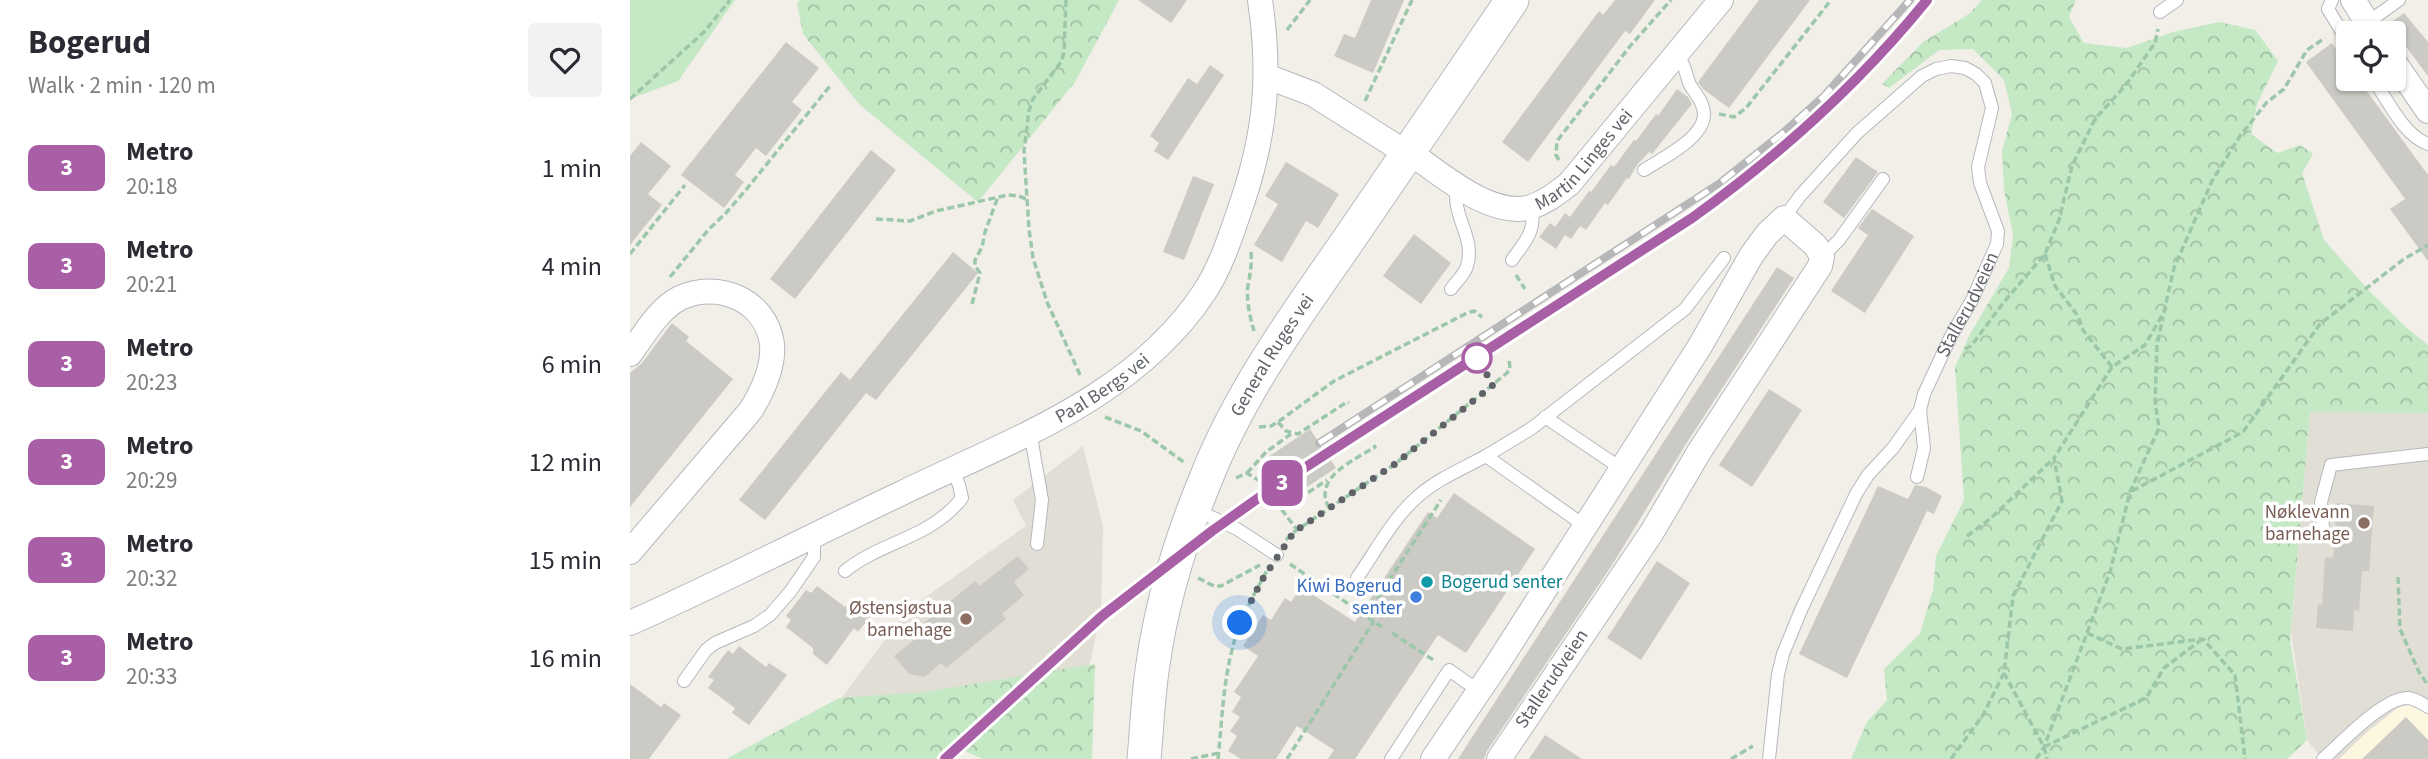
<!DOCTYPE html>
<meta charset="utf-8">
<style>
:root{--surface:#fff;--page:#f2f2f3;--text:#2b2b33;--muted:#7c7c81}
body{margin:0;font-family:"Source Sans 3",sans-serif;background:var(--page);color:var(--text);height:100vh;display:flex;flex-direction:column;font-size:26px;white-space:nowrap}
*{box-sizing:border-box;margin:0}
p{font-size:23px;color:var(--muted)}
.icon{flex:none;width:38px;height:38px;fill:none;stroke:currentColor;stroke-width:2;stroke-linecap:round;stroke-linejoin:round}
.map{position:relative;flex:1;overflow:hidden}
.side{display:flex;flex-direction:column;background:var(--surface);width:630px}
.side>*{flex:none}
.badge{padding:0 14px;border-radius:10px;font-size:24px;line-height:46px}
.tools{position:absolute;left:1706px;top:21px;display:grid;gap:14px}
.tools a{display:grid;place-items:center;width:70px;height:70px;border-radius:7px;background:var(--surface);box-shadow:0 2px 5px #0004;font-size:35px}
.you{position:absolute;width:35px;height:35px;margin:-18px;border:5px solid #fff;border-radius:50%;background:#1a73e8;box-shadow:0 0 0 10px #1a73e833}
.map>.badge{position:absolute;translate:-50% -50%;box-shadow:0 0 0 4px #fff}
.round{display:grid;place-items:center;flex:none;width:74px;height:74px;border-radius:7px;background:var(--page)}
.overview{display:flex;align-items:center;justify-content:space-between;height:119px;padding:0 28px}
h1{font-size:33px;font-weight:700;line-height:52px}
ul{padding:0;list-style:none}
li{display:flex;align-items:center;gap:21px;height:98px;padding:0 28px}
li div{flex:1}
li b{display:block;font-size:26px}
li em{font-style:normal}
li .badge{min-width:77px;font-weight:700;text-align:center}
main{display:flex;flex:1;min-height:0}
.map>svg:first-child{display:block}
</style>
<main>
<section class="side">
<div class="overview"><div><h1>Bogerud</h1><p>Walk · 2 min · 120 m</p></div><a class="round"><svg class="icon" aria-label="heart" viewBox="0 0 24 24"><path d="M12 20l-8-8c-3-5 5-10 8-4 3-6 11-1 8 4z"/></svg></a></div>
<ul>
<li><span class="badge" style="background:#a85fa5;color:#fff">3</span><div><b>Metro</b><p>20:18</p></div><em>1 min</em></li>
<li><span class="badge" style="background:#a85fa5;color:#fff">3</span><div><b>Metro</b><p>20:21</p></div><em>4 min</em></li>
<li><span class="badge" style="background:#a85fa5;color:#fff">3</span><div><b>Metro</b><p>20:23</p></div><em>6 min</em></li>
<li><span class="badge" style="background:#a85fa5;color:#fff">3</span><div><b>Metro</b><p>20:29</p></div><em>12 min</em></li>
<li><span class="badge" style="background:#a85fa5;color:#fff">3</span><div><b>Metro</b><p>20:32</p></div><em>15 min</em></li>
<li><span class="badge" style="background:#a85fa5;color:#fff">3</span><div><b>Metro</b><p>20:33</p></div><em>16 min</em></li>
</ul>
</section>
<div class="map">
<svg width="1798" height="759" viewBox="0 0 1798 759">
<defs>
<pattern id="forest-crowns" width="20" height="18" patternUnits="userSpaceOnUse" patternTransform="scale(1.75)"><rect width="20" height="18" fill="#c5e8c5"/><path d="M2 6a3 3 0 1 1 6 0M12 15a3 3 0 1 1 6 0" fill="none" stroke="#a3c0a4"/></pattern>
</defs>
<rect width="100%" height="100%" fill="#f1efe8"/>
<path fill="#fef7e0" d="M1790 701 1798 704V759H1709L1736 733 1768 708Z"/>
<path fill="#e1ded6" d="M1680 412 1798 413V704L1790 701 1767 708 1736 733 1709 759H1692L1677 740 1661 632Z
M453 446 473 527 471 609 461 660 430 728 205 707 276 611 396 526 383 500Z"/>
<path fill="url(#forest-crowns)" d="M170 0H489L445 82 348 202 229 104 173 34 167 3Z
M1352 0H1446L1439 17 1454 43 1497 48 1543 32 1589 22 1625 30 1648 61 1627 104 1621 134 1647 153 1670 145 1683 154 1672 173 1694 240 1741 293 1778 329 1798 345V413L1680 412 1660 641 1677 740 1657 759H1221L1237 722 1257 700 1254 669 1290 634 1303 590 1306 556 1334 500 1325 367 1340 334 1379 268 1383 235 1374 190 1372 151 1382 114 1374 80 1343 49 1309 50 1259 88 1252 84 1293 42 1339 14Z
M465 664 462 759H353L330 749 317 759H96L209 698 295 692Z"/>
<path fill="#c5e8c5" d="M0 0H105L48 81 0 99Z"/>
<path fill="#cccac5" d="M508 0H557L541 23Z
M741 0H774L743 73 704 56 714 34 725 38Z
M985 0H1025L1000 34 995 31 898 162 872 142 969 11 973 15Z
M1129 0H1180L1099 108 1073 89 1068 82Z
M1774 13 1798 42V76L1759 24Z
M156 42 189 68 162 102 172 110 136 156 126 148 105 175 114 182 94 208 51 175Z
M1702 43 1718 66V79H1728L1798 175V261L1760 209 1775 199 1676 62Z
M580 65 594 75 538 160 524 151 529 143 520 136 558 78 567 84Z
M1047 89 1058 97 1062 104 1022 154 1019 152 1007 165 999 179 997 178 978 205 975 203 956 230 950 226 941 239 935 235 926 249 909 237 920 223 925 227 935 213 940 217 959 191 961 192 981 165 984 167 1004 140 1006 141 1026 114 1028 116Z
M11 142 41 166 18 194 32 205 0 245V156Z
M241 150 266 170 165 299 140 279Z
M1226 157 1248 172 1214 218 1193 202Z
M656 162 709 194 688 228 676 221 652 262 624 245 648 204 635 196Z
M563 176 584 184 554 260 533 252Z
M1242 209 1284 236 1235 313 1201 291 1238 235 1228 228Z
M784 234 821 263 791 304 753 276Z
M323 252 348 273 246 400 236 393 135 520 109 500 211 372 220 380Z
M1147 267 1164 278 1056 444 982 565 857 751 854 759H828Z
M42 323 59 337 56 341 103 379 0 507V373L12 363Z
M1139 389 1172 410 1122 487 1089 465Z
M680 429 706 468 654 502 629 463Z
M1285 485 1296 487 1312 496 1304 514 1297 511 1217 678 1169 654 1248 486 1278 499Z
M824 493 905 549 836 653 808 635 725 759H698L704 750 667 726 646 759H611L598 751 607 736 600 731 610 717 602 712 611 697 604 692 628 656 613 646 633 615 641 620 655 598 661 602 671 587 725 622 798 512 807 518Z
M1707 503 1744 506 1739 571H1732L1729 611 1724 610 1723 631 1686 628 1688 604 1692 605 1695 557 1703 558Z
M388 556 399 569 384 582 394 595 372 614 376 619 316 668 311 663 295 677 279 674 264 656 289 636 285 630 345 581 349 586Z
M1027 561 1060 583 1011 660 977 638Z
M187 586 215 607 222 599 242 614 228 632 224 628 197 665 183 654V648L156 627 161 620 156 616 176 590 181 593Z
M109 646 136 667 139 663 157 675 119 725 102 713 105 708 78 688 84 680 78 677 98 650 103 654Z
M0 684 31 707 34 703 51 715 19 759H0Z
M1776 717 1798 740V759H1732Z
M915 735 952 759H899Z"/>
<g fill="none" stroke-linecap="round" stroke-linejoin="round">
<defs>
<g id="service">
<path d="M1702 0 1698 9 1718 42"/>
<path d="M1530 12 1547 0"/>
<path d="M1737 23 1769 0"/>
<path d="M1743 79C1758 100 1773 135 1798 144"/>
<path d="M1014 170C1031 159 1073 139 1074 115 1074 103 1066 94 1060 85 1055 74 1056 64 1046 55"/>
<path d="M1192 257 1209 240 1253 179"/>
<path d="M882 260C895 241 907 231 901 207"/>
<path d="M821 289C826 282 835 274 837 266 846 237 821 217 827 186"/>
<path d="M915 417 992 469"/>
<path d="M400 431 412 500 407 544"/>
<path d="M856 456 902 428 1055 309 1094 258"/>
<path d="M1287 477 1294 448 1290 410"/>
<path d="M564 509 607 529 647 555"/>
<path d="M1693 528 1691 502 1701 465 1798 454"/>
<path d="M215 571C252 541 301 538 332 498L329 485 322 468"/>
<path d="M727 578C745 552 762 520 785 499 805 480 832 469 856 456L955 526"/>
<path d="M54 681 76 650 85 643 124 626 140 615 160 592 184 557V535"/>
<path d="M761 759 819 670 849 691"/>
<path id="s1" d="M1139 759 1148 674 1153 654 1171 610 1226 494 1238 475 1263 448 1290 410 1294 394 1321 336 1342 300 1367 244 1368 231 1350 183 1348 167 1362 108 1355 83 1346 74 1335 68 1321 66 1306 69 1292 76 1227 133 1170 196 1154 218"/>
<path d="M1693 759C1711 743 1754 697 1778 698 1785 699 1792 703 1798 707"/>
</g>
<g id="minor">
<path d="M1723 0 1744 33"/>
<path d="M1764 62 1798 111"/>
<path d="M636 76 683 94 778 154"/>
<path id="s2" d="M779 152C810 173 861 219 901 207 916 202 927 193 939 184L1091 0"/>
<path d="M0 354C14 335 28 309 50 298 88 280 136 300 142 344 144 366 132 392 121 410L0 552"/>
<path id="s3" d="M0 623C92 582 181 536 272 493 381 440 506 397 575 291 592 265 602 232 612 203 636 132 641 74 630 0"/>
<path d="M803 759 868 663 1070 346 1121 256 1137 234 1154 218 1186 246 1192 257 1190 266 1069 452 1022 532 869 759"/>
</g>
<g id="secondary">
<path id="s4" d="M514 759C517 727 518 695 523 664 532 600 552 536 577 476 610 393 664 318 715 245 771 163 827 82 882 0"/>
</g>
</defs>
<use href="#service" stroke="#b5b8bc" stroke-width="14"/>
<use href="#minor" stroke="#b5b8bc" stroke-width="26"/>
<use href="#secondary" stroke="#b6babf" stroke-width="35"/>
<path stroke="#9cc7a9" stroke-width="3.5" stroke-dasharray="7 3.5" stroke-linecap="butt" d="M436 0 434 52 431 62 403 99 399 111 394 151 399 229 403 258 417 302 451 377
M657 30 680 0
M0 99 74 32 100 0
M735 101 782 0
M1089 114 1104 117 1116 108 1201 0
M929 160 926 155 927 141 1001 45 1041 0
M246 219 280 221 306 211 378 195 389 196 396 199
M621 252C622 265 620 274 618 286 616 301 620 317 624 331
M0 254 55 185
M1415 254 1425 286 1448 316 1453 330 1482 367 1515 345 1534 312 1544 268 1582 181 1610 136 1637 102 1654 89 1677 50 1695 38
M886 275 895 289
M40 277 79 229 96 213 115 191 200 86
M342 304 350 273 345 266V260L352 247 355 232 368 197
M1335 349 1341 346 1374 302 1415 254 1429 220 1442 166 1465 119 1495 86 1525 43 1528 29
M475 417 511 431 555 463
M648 422 656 431 668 434 717 402 719 403
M629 427 641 426 648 422 704 381 837 313 844 311 852 317
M617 473 636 452 661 434
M606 478 617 473 631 482 667 530
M1502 491 1613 432 1690 324 1774 259 1798 245
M699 508C682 478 724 460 745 447L744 445
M652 510 697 480
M1337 536 1360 519 1424 458
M656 540 664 532 765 464 877 373 880 369 879 358
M660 564 752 627
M1768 577 1770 629 1789 672 1798 685
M568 578 584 586H591L630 565
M736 616 811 500
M762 633 805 661
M1457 633 1492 649 1573 639 1605 675 1615 759
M1374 673 1414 747 1417 759
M1414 747 1516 698 1534 668 1571 640
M561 759 589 753
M588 759C592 721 593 683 603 646 610 619 625 592 639 567
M657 759 744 621
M1101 759 1123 746
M1321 759 1353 715 1374 673 1383 596 1432 501 1424 458 1482 367
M1406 759 1414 747 1480 572 1500 492 1529 428 1525 402 1527 345 1533 317"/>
<use href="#service" stroke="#fff" stroke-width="12"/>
<use href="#minor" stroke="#fff" stroke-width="24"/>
<use href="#secondary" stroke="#fff" stroke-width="33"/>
<defs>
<path id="rail" d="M689 443 1090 183 1154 132 1194 96 1280 0
M697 455 1061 218 1129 169 1227 81 1297 0"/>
</defs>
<use href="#rail" stroke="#b6b7b8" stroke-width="8"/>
<use href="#rail" stroke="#fff" stroke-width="5" stroke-dasharray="16" stroke-linecap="butt"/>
</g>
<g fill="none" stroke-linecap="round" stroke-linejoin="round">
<defs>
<path id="line" d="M315 759 472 616 582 531 634 494 1062 218C1150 155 1228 85 1297 0"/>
</defs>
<use href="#line" stroke="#fff" stroke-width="16"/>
<use href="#line" stroke="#a85fa5" stroke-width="10"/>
<path stroke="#5f6368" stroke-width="7" stroke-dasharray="0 12.6" d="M610 623 632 580 664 532 765 464 863 385 847 358"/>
</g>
<circle fill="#fff" stroke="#a85fa5" stroke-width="3.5" cx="847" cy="358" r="14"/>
<g fill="#8d6e63" stroke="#fff" stroke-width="2.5">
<circle cx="1734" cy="523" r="7"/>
<circle cx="336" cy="619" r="7"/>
</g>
<circle fill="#0f9aa8" stroke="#fff" stroke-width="2.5" cx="797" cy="582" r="7"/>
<circle fill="#3f7fe0" stroke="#fff" stroke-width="2.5" cx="786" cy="597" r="7"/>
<g text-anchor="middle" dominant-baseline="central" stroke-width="7" stroke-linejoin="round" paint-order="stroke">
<g font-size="19" fill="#5f6368" stroke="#fff">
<text stroke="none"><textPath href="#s2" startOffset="210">Martin Linges vei</textPath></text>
<text stroke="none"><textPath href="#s1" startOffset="504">Stallerudveien</textPath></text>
<text stroke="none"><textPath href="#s4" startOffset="429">General Ruges vei</textPath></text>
<text stroke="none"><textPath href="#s3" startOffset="528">Paal Bergs vei</textPath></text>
<text transform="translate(922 679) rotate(-56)">Stallerudveien</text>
</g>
<g font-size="19" fill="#785e54" stroke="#fff" text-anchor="end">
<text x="1720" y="512">Nøklevann<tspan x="1720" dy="22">barnehage</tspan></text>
<text x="322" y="608">Østensjøstua<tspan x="322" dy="22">barnehage</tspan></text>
</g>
<g font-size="19" fill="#0d838f" stroke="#fff" text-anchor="start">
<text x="811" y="582">Bogerud senter</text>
</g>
<g font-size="19" fill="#366cbe" stroke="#fff" text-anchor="end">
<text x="772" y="586">Kiwi Bogerud<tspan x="772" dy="22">senter</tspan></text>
</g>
</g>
</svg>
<div class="tools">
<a><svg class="icon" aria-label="locate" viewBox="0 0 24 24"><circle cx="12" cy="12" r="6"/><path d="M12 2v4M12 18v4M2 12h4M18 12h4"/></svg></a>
</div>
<div class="you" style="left:610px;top:623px"></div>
<b class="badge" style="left:652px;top:483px;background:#a85fa5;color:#fff">3</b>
</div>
</main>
